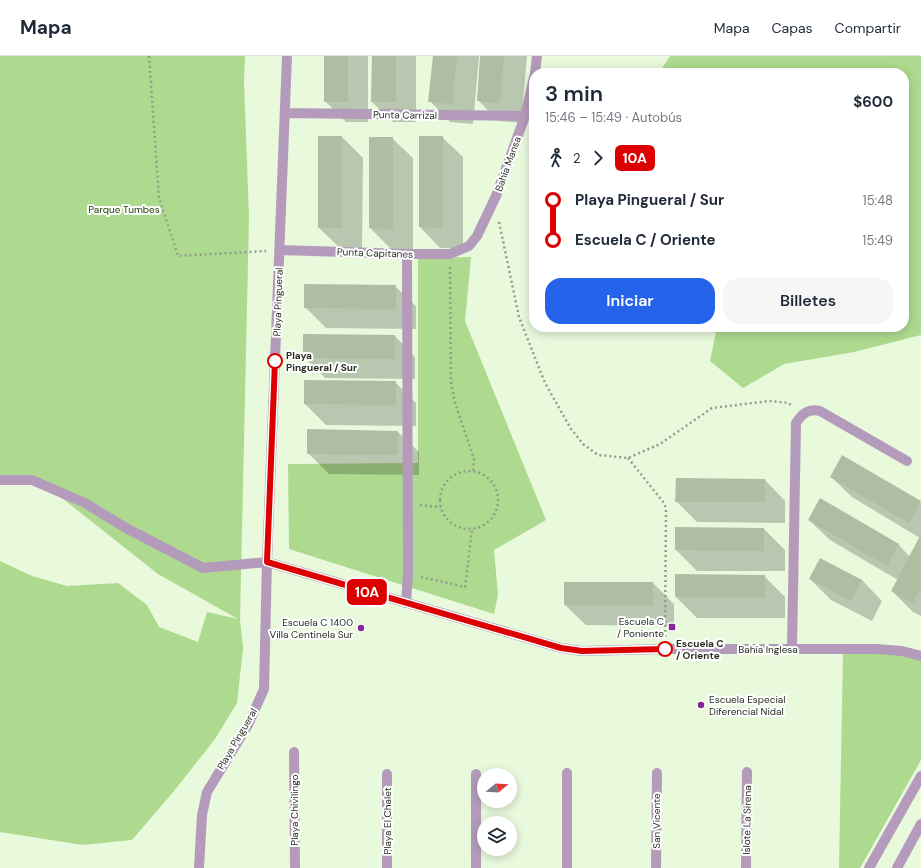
<!DOCTYPE html>
<html lang="es">
<meta charset="utf-8">
<style>
:root{--surface:#fff;--page:#f6f6f7;--text:#1f2937;--muted:#747a83;--line:#e0e1e3;--accent:#2563eb}
body{margin:0;font-family:"DM Sans",sans-serif;background:var(--page);color:var(--text);height:100vh;display:flex;flex-direction:column;font-size:15px;white-space:nowrap}
*{box-sizing:border-box;margin:0}
p{font-size:13px;color:var(--muted)}
.icon{flex:none;width:22px;height:22px;fill:none;stroke:currentColor;stroke-width:2;stroke-linecap:round;stroke-linejoin:round}
.map{position:relative;flex:1;overflow:hidden}
.sheet{position:absolute;left:529px;top:12px;width:380px;height:264px;display:flex;flex-direction:column;background:var(--surface);border-radius:16px;box-shadow:0 2px 10px #0003}
.sheet>*{flex:none}
.badge{padding:0 8px;border-radius:6px;font-size:14px;line-height:26px}
.needle{width:26px;rotate:72deg}
.tools{position:absolute;left:477px;top:712px;display:grid;gap:8px}
.tools a{display:grid;place-items:center;width:40px;height:40px;border-radius:50%;background:var(--surface);box-shadow:0 2px 10px #0003;font-size:20px}
.map>.badge{position:absolute;translate:-50% -50%;box-shadow:0 0 0 2px #fff}
.legs{display:flex;align-items:center;gap:6px;height:44px;padding:0 16px;font-size:13px}
.legs p{margin-inline-start:auto}
.summary{display:flex;align-items:center;justify-content:space-between;height:68px;padding:0 16px}
h1{font-size:22px;font-weight:600;line-height:30px}
.primary-button{display:flex;gap:8px;margin-top:auto;padding:8px 16px}
.primary-button a{flex:1;height:46px;border-radius:16px;background:var(--accent);color:#fff;font-size:16px;font-weight:600;line-height:46px;text-align:center}
.primary-button a+a{background:var(--page);color:var(--text)}
ul{padding:0 16px;list-style:none}
li{display:flex;align-items:center;gap:14px;height:40px;font-size:15px}
li i{display:grid;place-items:center;width:6px;height:100%;margin:0 5px;background:currentColor}
li i::after{content:'';width:10px;height:10px;margin:-5px;border:3px solid;border-radius:50%;background:var(--surface)}
li p{margin-inline-start:auto}
li:first-child i{background:linear-gradient(#0000 50%,currentColor 0)}
li:last-child i{background:linear-gradient(currentColor 50%,#0000 0)}
header{display:flex;align-items:center;gap:24px;box-sizing:border-box;height:56px;padding:0 20px;background:var(--surface);border-bottom:1px solid var(--line)}
header strong{font-size:19px}
nav{display:flex;gap:22px;margin-inline-start:auto;font-size:14px}
.map>svg:first-child{display:block}
</style>
<header>
<strong>Mapa</strong>
<nav><a>Mapa</a><a>Capas</a><a>Compartir</a></nav>
</header>
<div class="map">
<svg width="921" height="812" viewBox="0 0 921 812">
<rect width="100%" height="100%" fill="#e8f9dc"/>
<path fill="#adda8e" d="M0 0H245L244 26 249 161 240 564 243 592 237 647 215 683 174 735 132 784 83 789 0 776V505L32 520 67 530 118 527 147 549 159 571 198 586 207 556 238 563 158 518 34 420H0Z
M670 0H921V279L854 296 784 308 743 332 710 305 717 271H904V17H659Z
M471 201 465 265 546 464 494 494 498 539 494 558 289 493 288 408 418 407V202Z
M878 596 917 601 921 604V704L860 812H839L843 597Z"/>
<path fill="#0003" d="M325 0H368V66H346L325 45Z
M373 0H416V66H393L372 46Z
M434 0H479L473 68 450 66 430 45Z
M481 0H527L521 67 498 65 478 44Z
M342 81 363 102 362 192H340L319 172Z
M420 81H442L463 101V192H440L420 171Z
M370 82H392L413 102V193H391L370 172Z
M395 230 416 250V273L326 272 305 251Z
M395 280 415 301V323L325 322 304 301Z
M305 325 395 326 416 347V370L326 369 305 348Z
M308 374 398 376 419 396V419L329 418 308 397Z
M842 401 921 447V560L913 556 892 535 898 524 830 484 809 464 821 444 899 489 910 501 920 482 852 441 831 421Z
M765 424 785 445V467L697 466 676 445Z
M676 472 764 473 785 494V515H697L676 494Z
M764 520 785 541V562H697L676 541Z
M810 523 862 524 882 545 872 565 831 544Z
M653 527 674 548V570L586 569 565 549Z"/>
<path fill="#adbea2" d="M324 0H348V46H324Z
M372 0H396V46H371Z
M433 0H457L452 48 428 46Z
M480 0H504L500 47 477 45Z
M318 80H342V172H318Z
M419 80H443V172L419 171Z
M369 81H393V173L369 172Z
M304 228 396 229V253L304 252Z
M303 278 395 279V303L303 302Z
M304 324 396 325V349L304 348Z
M307 373 398 375V399L307 398Z
M842 399 921 445 909 467 830 421Z
M676 422 765 423V446H675Z
M820 442 899 488 887 510 808 464Z
M675 471 764 472V495L675 494Z
M921 478V532L913 547 891 535Z
M820 502 862 524 851 545 809 523Z
M675 518 765 519V542L675 541Z
M564 526H653V550L564 549Z"/>
<g fill="none" stroke-linecap="round" stroke-linejoin="round">
<path stroke="#919d88" stroke-width="2.5" stroke-dasharray="2 3" stroke-linecap="butt" d="M149 0 159 142 178 200 266 195
M499 166 519 261 545 327 571 373 583 388 598 399 628 402 660 388 712 352 769 345 789 347 792 351
M450 211 451 326 455 347 474 403 473 415
M628 402 664 447 666 452 665 581
M440 444a29 29 0 1 1 58 0a29 29 0 1 1-58 0Z
M420 449 441 451
M421 521 465 531 472 473"/>
<path stroke="#b49bbb" stroke-width="10" d="M406 547 408 518 407 198"/>
<path stroke="#b49bbb" stroke-width="10" d="M535 17 537 0
M285 57 525 60
M280 194 407 198H450L469 190 477 180 496 140 525 60 534 21
M0 424H32L85 447 126 472 203 512 267 506 561 592 582 595 665 593H876L902 595 921 600
M792 593 796 367C802 358 808 352 820 355L907 405
M294 696 295 812
M199 812 202 759 207 736 248 669 264 633 267 506 287 0
M387 812V718
M476 812V718
M567 812V717
M656 812 657 717
M746 812 747 716
M869 812 921 720
M897 812 921 768"/>
</g>
<g fill="none" stroke-linecap="round" stroke-linejoin="round">
<defs>
<path id="line-1" d="M275 305 267 506 561 592 582 595 665 593"/>
</defs>
<use href="#line-1" stroke="#fff" stroke-width="9"/>
<use href="#line-1" stroke="#d00" stroke-width="6"/>
</g>
<g fill="#fff" stroke="#d00" stroke-width="2">
<circle cx="275" cy="305" r="7"/>
<circle cx="665" cy="593" r="7"/>
</g>
<g fill="#812a97" stroke="#fff" stroke-width="1.5">
<rect x="668" y="567" width="8" height="8" rx="2"/>
<circle cx="361" cy="572" r="4"/>
<circle cx="701" cy="649" r="4"/>
</g>
<g text-anchor="middle" dominant-baseline="central" stroke-width="4" stroke-linejoin="round" paint-order="stroke">
<g font-size="10" fill="#292f24" stroke="#fff">
<text transform="translate(405 59) rotate(1)">Punta Carrizal</text>
<text transform="translate(508 108) rotate(-70)">Bahía Mansa</text>
<text transform="translate(375 197) rotate(2)">Punta Capitanes</text>
<text transform="translate(278 246) rotate(-88)">Playa Pingueral</text>
<text x="768" y="593">Bahía Inglesa</text>
<text transform="translate(237 683) rotate(-60)">Playa Pingueral</text>
<text transform="translate(294 754) rotate(-90)">Playa Chivilingo</text>
<text transform="translate(747 764) rotate(-89)">Islote La Sirena</text>
<text transform="translate(387 765) rotate(-90)">Playa El Chalet</text>
<text transform="translate(656 765) rotate(-90)">San Vicente</text>
</g>
<g font-size="10" fill="#1e3b00" stroke="#fff">
<text x="124" y="153">Parque Tumbes</text>
</g>
<g font-size="10" font-weight="bold" fill="#292f24" stroke="#fff" text-anchor="start">
<text x="286" y="299">Playa<tspan x="286" dy="12">Pingueral / Sur</tspan></text>
<text x="676" y="587">Escuela C<tspan x="676" dy="12">/ Oriente</tspan></text>
</g>
<g font-size="10" fill="#292f24" stroke="#fff" text-anchor="end">
<text x="664" y="565">Escuela C<tspan x="664" dy="12">/ Poniente</tspan></text>
<text x="353" y="566">Escuela C 1400<tspan x="353" dy="12">Villa Centinela Sur</tspan></text>
<text x="709" y="643" text-anchor="start">Escuela Especial<tspan x="709" dy="12">Diferencial Nidal</tspan></text>
</g>
</g>
</svg>
<div class="tools">
<a><svg class="needle" viewBox="-14 -14 28 28"><path d="M0-13l5 13h-10z" fill="#e53935"/><path d="M0 13l5-13h-10z" fill="#747a83"/></svg></a>
<a><svg class="icon" aria-label="layers" viewBox="0 0 24 24"><path d="M12 4l9 5-9 5-9-5zM3 14l9 5 9-5"/></svg></a>
</div>
<b class="badge" style="left:367px;top:536px;background:#d00;color:#fff">10A</b>
<section class="sheet">
<div class="summary"><div><h1>3 min</h1><p>15:46 – 15:49 · Autobús</p></div><b>$600</b></div>
<div class="legs"><svg class="icon" aria-label="walk" viewBox="0 0 24 24"><circle cx="13" cy="4" r="2"/><path d="M13 8l-2 6 4 7M11 14l-3 7M7 12l3-4h3l4 4"/></svg>2<svg class="icon" aria-label="forward" viewBox="0 0 24 24"><path d="M9 5l7 7-7 7"/></svg><b class="badge" style="background:#d00;color:#fff">10A</b></div>
<ul>
<li><i style="color:#d00"></i><b>Playa Pingueral / Sur</b><p>15:48</p></li>
<li><i style="color:#d00"></i><b>Escuela C / Oriente</b><p>15:49</p></li>
</ul>
<div class="primary-button"><a>Iniciar</a><a>Billetes</a></div>
</section>
</div>
